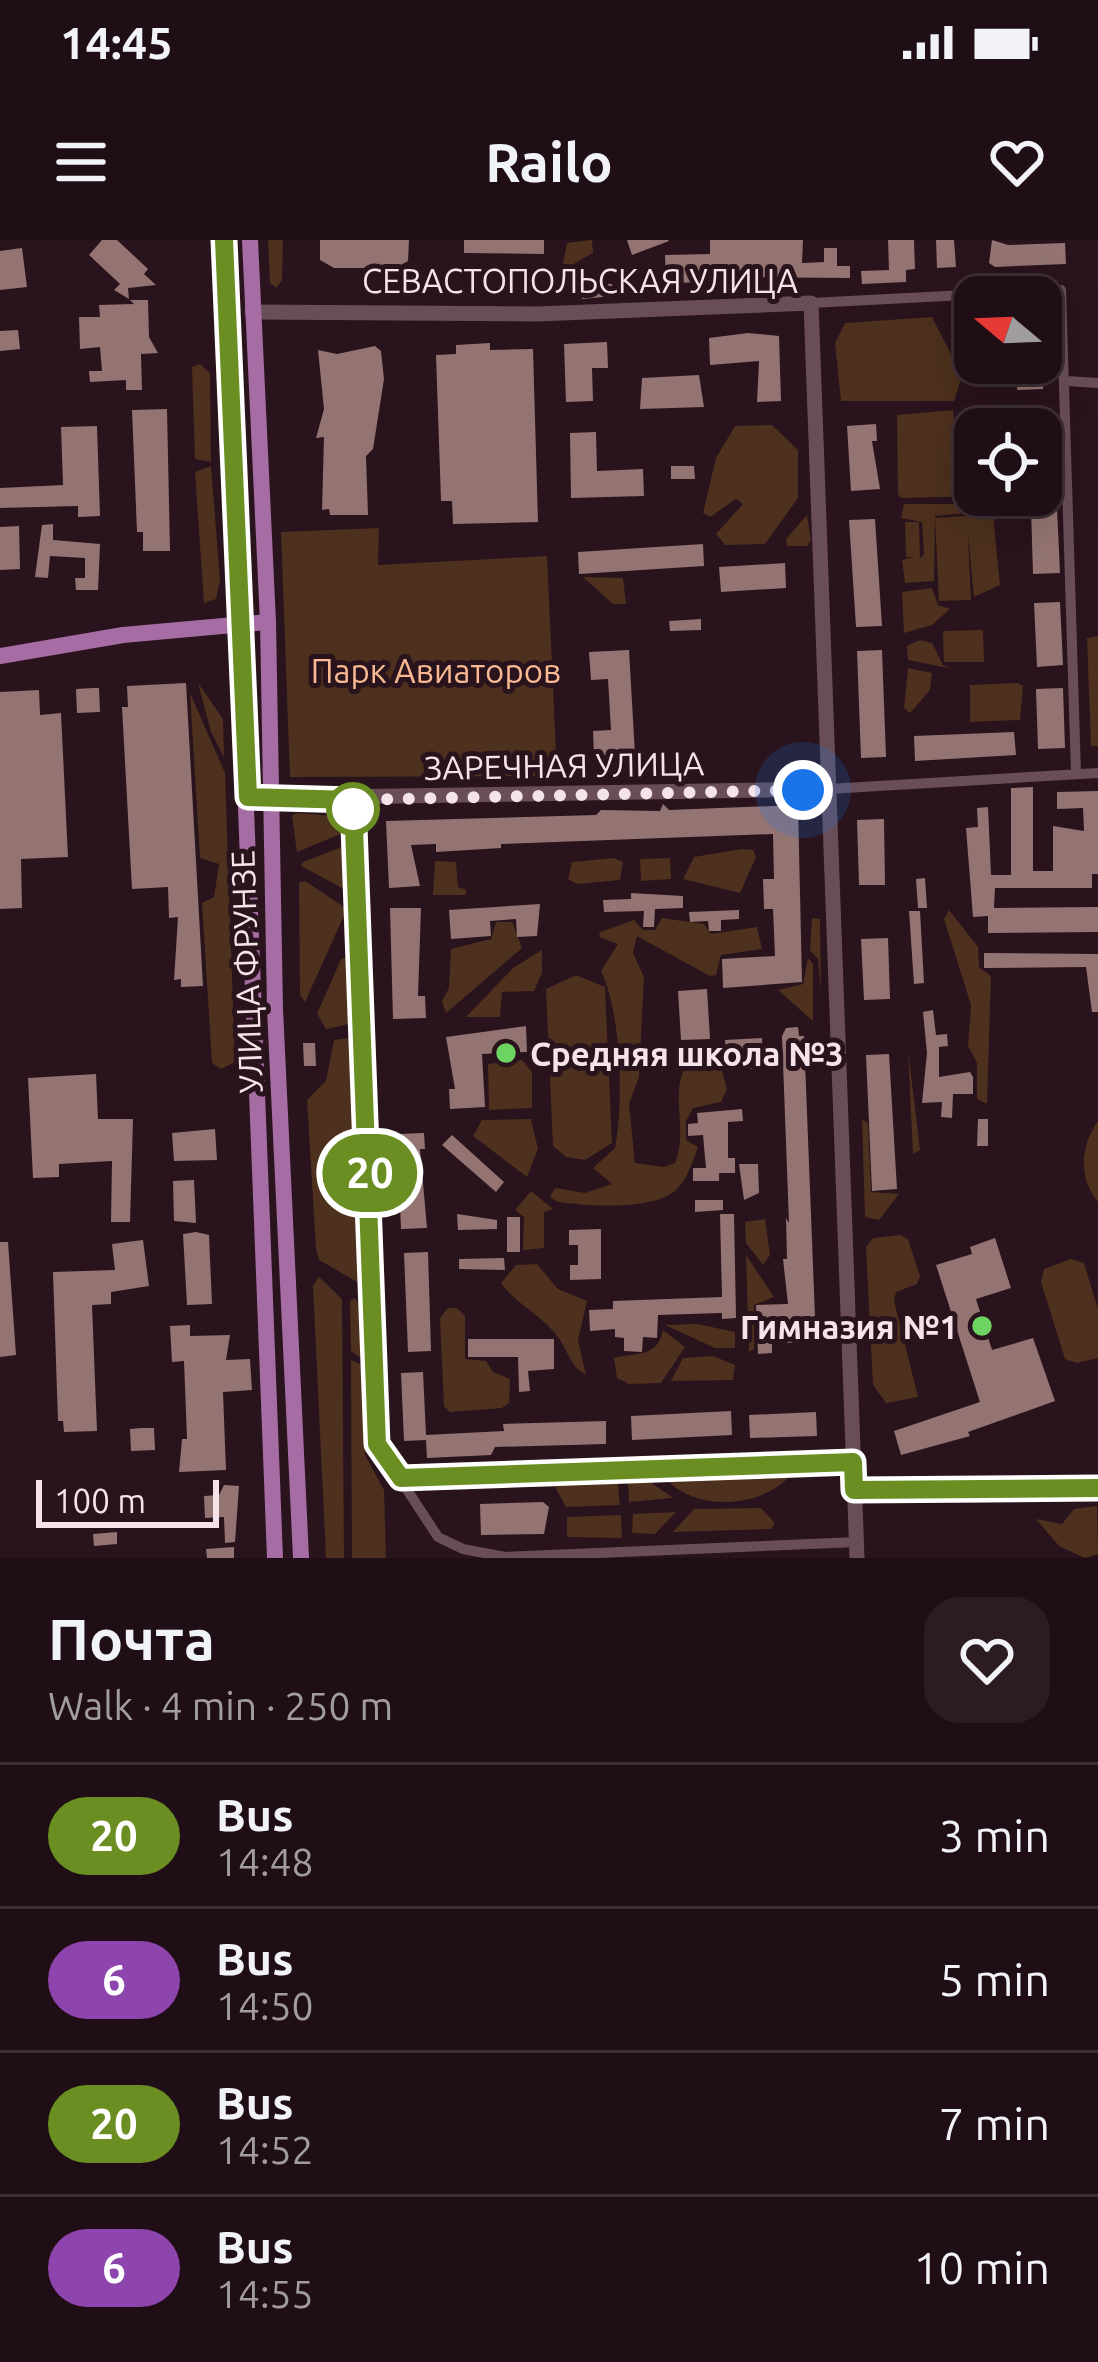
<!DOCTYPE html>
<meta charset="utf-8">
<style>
:root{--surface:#1f0e15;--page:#2c1c22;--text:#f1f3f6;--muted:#a19ca0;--line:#3c2e34}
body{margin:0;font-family:Ubuntu,sans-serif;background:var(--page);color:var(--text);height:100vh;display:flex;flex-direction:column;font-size:45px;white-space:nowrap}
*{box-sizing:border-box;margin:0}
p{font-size:39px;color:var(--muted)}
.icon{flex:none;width:66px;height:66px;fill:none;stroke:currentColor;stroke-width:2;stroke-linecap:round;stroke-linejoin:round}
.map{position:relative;height:1318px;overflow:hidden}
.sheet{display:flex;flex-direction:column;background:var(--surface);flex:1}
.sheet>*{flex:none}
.badge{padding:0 24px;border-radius:39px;font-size:42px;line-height:78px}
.needle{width:78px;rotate:289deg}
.fabs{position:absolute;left:954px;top:36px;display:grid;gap:24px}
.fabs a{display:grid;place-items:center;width:108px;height:108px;border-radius:24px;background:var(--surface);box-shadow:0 12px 48px #0002,0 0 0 3px var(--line);font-size:60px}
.scale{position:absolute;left:36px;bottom:30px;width:183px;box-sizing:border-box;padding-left:12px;border:6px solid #f4e3e9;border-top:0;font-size:33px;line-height:42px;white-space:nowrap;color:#f4e3e9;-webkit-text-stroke:9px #29131c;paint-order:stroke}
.you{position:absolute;width:60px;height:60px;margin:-30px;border:9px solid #fff;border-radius:50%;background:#1a73e8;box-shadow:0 0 0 18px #1a73e833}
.map>.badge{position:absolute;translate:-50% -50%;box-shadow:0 0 0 6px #fff}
.round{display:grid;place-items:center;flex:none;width:126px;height:126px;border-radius:36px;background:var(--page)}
.headline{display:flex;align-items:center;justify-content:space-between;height:204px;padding:0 48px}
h1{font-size:57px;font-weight:600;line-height:90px}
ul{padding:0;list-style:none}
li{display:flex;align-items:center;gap:36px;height:144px;padding:0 48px;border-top:3px solid var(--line)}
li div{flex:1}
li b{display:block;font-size:45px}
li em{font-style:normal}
li .badge{min-width:132px;font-weight:700;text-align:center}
.status{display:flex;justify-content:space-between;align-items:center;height:84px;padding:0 60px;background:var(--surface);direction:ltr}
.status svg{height:33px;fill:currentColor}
header{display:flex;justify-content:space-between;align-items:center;height:156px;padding:0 48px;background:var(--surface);font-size:54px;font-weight:600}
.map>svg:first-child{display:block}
</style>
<div class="status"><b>14:45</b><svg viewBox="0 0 49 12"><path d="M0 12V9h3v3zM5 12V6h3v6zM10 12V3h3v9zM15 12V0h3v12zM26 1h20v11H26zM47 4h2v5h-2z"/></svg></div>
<header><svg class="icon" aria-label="menu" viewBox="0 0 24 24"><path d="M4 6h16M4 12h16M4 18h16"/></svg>Railo<svg class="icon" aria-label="heart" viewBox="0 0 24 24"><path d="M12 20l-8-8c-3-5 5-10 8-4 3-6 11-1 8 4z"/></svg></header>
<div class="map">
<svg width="1098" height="1318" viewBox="0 0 1098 1318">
<rect width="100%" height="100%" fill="#29131c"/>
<path fill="#4d301d" d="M268 0H283L282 40 276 48 270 43Z
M592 0 593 13 575 23 565 54H557L567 3Z
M932 77 962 136 954 161H841L835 103 845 83Z
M200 124 210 133 211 222 195 219 192 127Z
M1019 169 1022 189H975V255H1018L901 258 898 254 897 175 953 170 956 203 966 205 972 170Z
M772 185 798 210V258L765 304 725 305 716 294 743 264 736 259 710 277 703 273 716 218 735 186Z
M211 226 220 340 216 359 204 363 195 232Z
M904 264H992L1000 345 974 357 966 273 935 276 934 341 905 343 902 320 914 317H906L905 282H919L920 318 924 314 922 282 901 278Z
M807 275 811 300 807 306H787L786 299Z
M967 276 971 360 939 361 935 278Z
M379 288 378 325 547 316 557 536 290 537 281 292Z
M583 337 623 338 626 364H613Z
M932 348 938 365 950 369 932 385 904 393 902 352Z
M983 390 984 422H944L943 391Z
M1098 396V506H1091L1087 398Z
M920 400 932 403 943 425 953 429 908 420 907 406Z
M908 428 932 433 930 450 910 473 904 468Z
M198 443 223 479 224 517 211 492Z
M1018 443 1023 446 1020 480 970 482V445Z
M190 453 225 533 235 822 221 829 212 823 202 663 214 657 219 624 200 618Z
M296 573 344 577 348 591 297 612 292 576Z
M342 607 344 649 301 626 303 622Z
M741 609 753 610 756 617 740 653 683 639 694 617Z
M614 618 623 622 620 640 577 644 568 639 572 622Z
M670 618 671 639 641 641 640 619Z
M435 621 456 622 458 647 467 650 465 655H433Z
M305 641 347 669 305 762 300 755 299 643Z
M949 670 978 707 979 727 991 736 987 864 977 859V823L968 806 971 765 944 679Z
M662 678 704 684 711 694 757 687 762 709 721 715 716 735 710 736 637 696 633 713 644 737 639 837 629 864 635 923 664 927 675 923C691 882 661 842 700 809L717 813 727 849 721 862 693 868 686 881V900L698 907C693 921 687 940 676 950 653 971 588 966 558 962L550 957 555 948 585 953 612 944 593 928 615 908C624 862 621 772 601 731L618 704 599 697 600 692 634 680 643 690H655Z
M812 678 820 679 821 752 818 719 810 710Z
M496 682H512L522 708 446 773 442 761 449 748 451 709 491 699Z
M542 710V733L534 751 502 752 500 777H466L513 728Z
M350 716 353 783 326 789 317 774 341 719Z
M808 718 813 724V781L778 750 803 744Z
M576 735 605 747 612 903 585 920 566 917 553 906 546 749Z
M350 798 364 1039 359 1043 319 1020 316 1009 307 860 326 841 334 800Z
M908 810 920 910 913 914Z
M522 820 532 832V868L489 870 488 824Z
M531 879 538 909 527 937 473 896 482 880Z
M862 879 868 883 871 952 899 954 879 980 865 977Z
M1098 881V962C1078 937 1080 907 1098 881Z
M531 951 553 969 544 972V1008L523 1010 524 977 515 970Z
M765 979 770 1015 763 1025 746 1003 745 982Z
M900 995 908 999 920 1036 917 1044 896 1052 894 1061 918 1157 886 1163 873 1145 866 1007 873 998Z
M746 1015 774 1057 754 1065V1109L749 1112Z
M1071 1019 1084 1023 1098 1069V1118L1077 1123 1065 1119 1041 1042 1044 1029Z
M537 1024 558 1049 587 1061 578 1100 586 1135C570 1126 568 1111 558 1097 542 1075 517 1065 501 1043L516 1025Z
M319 1037 342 1059 344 1318H326L313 1046Z
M355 1058 364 1072 360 1117 351 1111 350 1061Z
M448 1068H457L465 1076V1119L486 1121 493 1132 510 1139 509 1163 502 1168 450 1172 444 1166 440 1078Z
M697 1084 735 1092V1108H715L665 1085Z
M663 1090 685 1107 661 1143 629 1144 617 1138 614 1118C633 1112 658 1119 663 1090Z
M713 1116 735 1125 733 1140 671 1141 683 1118Z
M351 1120 364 1126 365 1215 384 1250 386 1318H352Z
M617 1236 620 1265 566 1267 555 1247H476L479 1238Z
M789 1237C759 1268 696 1272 666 1239Z
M647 1240 672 1257V1258L629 1262 628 1242Z
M1097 1266 1098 1314 1085 1318 1059 1306 1036 1279 1062 1284 1074 1269Z
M761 1268 775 1283 771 1289 673 1292 694 1269Z
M676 1272 655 1294 632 1293 633 1274Z
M621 1275 622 1298 567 1297V1277Z"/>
<path fill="#937472" d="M102 0H117L148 29 144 34 156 45 128 48 129 59 114 50 120 44 89 15Z
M320 0H409L408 21 395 28H334L320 20Z
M464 0H544V14L464 13Z
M627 0H668L669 1 632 15Z
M710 0H803L802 23 824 22V8H837V26H850V38L736 37V50H709L710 42 666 43 665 15 710 14Z
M888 0H914L915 29 906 30V42L862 44 861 31 889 30Z
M936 0H954L956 27 937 28Z
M992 0 1008 5 1065 3 1066 24 995 27 989 23Z
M22 8 27 47 0 50V11Z
M581 43 612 44 613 56 582 59Z
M130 60H148L149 97 158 113 141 114 142 150H126V140L90 142 89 131H102L100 107 80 109 79 77H100L99 65 134 64Z
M18 90 20 109 0 111V91Z
M748 93 779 96 781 161 757 162 759 121 710 125 709 98Z
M607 102 608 128H592L593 161 566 162 564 104Z
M490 103V110L533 109 538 282 453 284 452 261H441L436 115 456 114V105Z
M375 106 381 111 384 139 373 209 366 216 368 275H330L329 269 322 270 324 197 316 198 324 169 318 110 337 114Z
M1019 123H1043V149L1017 150Z
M699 135 704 167 640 169 642 138Z
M167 169 170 311H143V292H137L132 170Z
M876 184 877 201H872L880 249 851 251 847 186Z
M1053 184 1055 241H1041V185Z
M97 186 100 276 78 277V266L0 268V248L63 245 61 187Z
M596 192 597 231 643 229 644 256 571 258 570 193Z
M671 226H694L695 239H671Z
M1057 268 1060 333 1033 334 1031 269Z
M875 279 882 386 856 387 849 280Z
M53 284V300L100 304 98 350H76L75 338H85V318L50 316 48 338 35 337 42 285Z
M19 286 20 329 0 330V287Z
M703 304 704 326 579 334 578 312Z
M785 323 786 348 721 352 719 327Z
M1060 362 1063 425 1037 427 1034 363Z
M701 379V390L670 391 669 381Z
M629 410 635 514 594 516 593 491 611 490 608 439 591 440 589 412Z
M882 410 886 517 861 518 857 411Z
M186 443 203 746 181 747V739L174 740 178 677 169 678 168 647 132 649 122 467H128L127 446Z
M93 448H99L100 472 77 473 76 449Z
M1063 448 1065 508 1038 509 1036 449Z
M39 450 40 475 61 473 68 617 21 619 22 668 0 669V452Z
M1014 492 1016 515 915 521 914 496Z
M1033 547V631H1053V586L1084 591 1083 568 1057 569V552L1098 551V634H1092V648H995L994 668 1098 667V692L988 693V676L973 677 966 588 978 587 977 568 988 567 991 635H1011V548Z
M663 564 669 570 798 565 802 742 723 748 722 719 775 716 773 669H764L763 639H774L773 594 501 604V608L436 612V604L411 605 420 646 389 648 386 581 596 575 601 570 660 571Z
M884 579 885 645H859L857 580Z
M925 638 927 668H918L916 639Z
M631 653 683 656V668L655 669 654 687H643L644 671 604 672 603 660 631 659Z
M540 664 537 696 517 697 516 679 490 681 491 696 451 699 449 670Z
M390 668H421L418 756H425L426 778 393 779Z
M739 670V679L721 680V691H709L708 681 690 682 689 672Z
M909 671H920L924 743 914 744Z
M888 698 890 759 864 760 861 699Z
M984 713 1098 714V772H1092L1086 727 984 728Z
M707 749 710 799 681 800 678 751Z
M933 770 936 795 947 794 948 806 939 807V837L970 832 973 837V854H953L952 878 941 877 942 862 922 863 927 813 923 772Z
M526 786 527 812 482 814 485 867 450 869 449 849H455L446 797Z
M798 787 799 796H804L816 1102 772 1103V1113L758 1114 756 1065 788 1064 783 1019H787L786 978 789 983 782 796 786 788Z
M762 798 763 828 726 830 725 800Z
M303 803H315L316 826H304Z
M889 814 897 949 872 951 866 815Z
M96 834 98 879H133L130 982H111L112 921 59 924V937L33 938 28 838Z
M742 869 743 881 728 882V918H735V933H719V941H693V928H706L703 895 688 896V884L698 883 697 873Z
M978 879H988V906H977Z
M215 889 217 920 174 921 172 893Z
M424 893 425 909H420L427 988 401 989 397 894Z
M452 895 504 942 496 952 442 905Z
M739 924H758L759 953 744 960Z
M194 940 196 983 174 981 173 941Z
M695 960H723V970L695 972Z
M457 974 497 980V989L458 990Z
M720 974H734L736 1078 722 1079V1073L658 1075 657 1098 643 1097 642 1112 624 1111V1098L615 1097V1089L590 1091 589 1070 613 1069V1061L722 1057Z
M507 977H520V1012H507Z
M601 989V1039L570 1040V1025H578V1005H569V990Z
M196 992 209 995 212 1064 187 1065 183 994Z
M995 998 1011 1048 976 1059 992 1110 1033 1098 1055 1161 968 1192 970 1196 901 1215 894 1191 980 1162 936 1025 972 1014 970 1007Z
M143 1000 149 1046 111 1052V1064L92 1065 97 1191 64 1192 63 1181H58L53 1032 115 1030 112 1004Z
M0 1002H8L16 1115 0 1117Z
M428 1012 431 1111 408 1112 404 1013Z
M504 1018 505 1030 459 1029V1019Z
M190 1085V1096L230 1095 226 1120 250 1119 252 1150 223 1152 226 1230 179 1232 182 1199H187L184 1121 172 1122 170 1086Z
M468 1099H554V1129L528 1131 530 1151 519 1152 518 1117H468Z
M423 1132 426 1195 504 1191 503 1184 606 1181V1204L495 1207 491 1215 427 1218 426 1200 404 1201 401 1133Z
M731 1171 732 1195 632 1200 631 1176Z
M816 1172 817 1196 750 1198 749 1175Z
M141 1188H154L155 1210 131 1211 130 1189Z
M224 1245 239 1246 235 1302 225 1303 224 1277 205 1278 204 1256 219 1255Z
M543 1262 549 1267 544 1294 481 1295 480 1264Z
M117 1292V1304L94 1306 93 1294Z
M234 1307V1318H207L206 1309Z"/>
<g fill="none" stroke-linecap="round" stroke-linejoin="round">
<path stroke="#694e59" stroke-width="10" d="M811 63 1061 50 1076 534
M1067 141 1098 143
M828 549 1098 533
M353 560 377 1204 438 1297 463 1309 505 1317 856 1302
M401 1238 853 1222"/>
<path stroke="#694e59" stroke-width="15" d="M252 72 537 74 811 63 857 1318
M270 558 828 549
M854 1251 1098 1248"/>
<path stroke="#a56da3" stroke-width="16" d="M224 0 275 1318
M250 0 268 382 275 769 301 1318
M0 416 123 395 268 382"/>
</g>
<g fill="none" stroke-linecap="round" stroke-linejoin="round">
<defs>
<path id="line" d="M224 0 248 557 353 560 377 1204 401 1238 853 1222 854 1250 1098 1248"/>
</defs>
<use href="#line" stroke="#fff" stroke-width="27"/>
<use href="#line" stroke="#6b8e23" stroke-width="18"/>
<path stroke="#f4e3e9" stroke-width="12" stroke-dasharray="0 21.6" d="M353 569V560L803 550"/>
</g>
<circle fill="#fff" stroke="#6b8e23" stroke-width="6" cx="353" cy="569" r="24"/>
<g fill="#6dd361" stroke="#29131c" stroke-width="4.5">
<circle cx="506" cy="813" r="12"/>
<circle cx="982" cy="1086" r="12"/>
</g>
<g text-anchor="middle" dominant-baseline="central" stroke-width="10" stroke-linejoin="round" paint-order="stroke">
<g font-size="33" fill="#f4e3e9" stroke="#29131c">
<text x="580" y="40">СЕВАСТОПОЛЬСКАЯ УЛИЦА</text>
<text transform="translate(564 525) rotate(-1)">ЗАРЕЧНАЯ УЛИЦА</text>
<text transform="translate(246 732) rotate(-92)">УЛИЦА ФРУНЗЕ</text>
</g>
<g font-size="33" fill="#f8b993" stroke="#29131c">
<text x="436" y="430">Парк Авиаторов</text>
</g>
<g font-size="33" font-weight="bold" fill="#f4e3e9" stroke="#29131c" text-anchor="start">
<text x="530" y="813">Средняя школа №3</text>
<text x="958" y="1086" text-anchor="end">Гимназия №1</text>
</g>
</g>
</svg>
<div class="fabs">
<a><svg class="needle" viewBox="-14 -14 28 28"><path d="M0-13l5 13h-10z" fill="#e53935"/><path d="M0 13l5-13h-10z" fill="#a19ca0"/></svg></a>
<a><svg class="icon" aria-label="locate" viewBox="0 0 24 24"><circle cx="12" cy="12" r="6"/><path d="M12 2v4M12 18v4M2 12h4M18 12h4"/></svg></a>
</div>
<div class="scale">100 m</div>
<div class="you" style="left:803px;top:550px"></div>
<b class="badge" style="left:370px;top:933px;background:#6b8e23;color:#fff">20</b>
</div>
<section class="sheet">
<div class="headline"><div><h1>Почта</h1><p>Walk · 4 min · 250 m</p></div><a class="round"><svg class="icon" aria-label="heart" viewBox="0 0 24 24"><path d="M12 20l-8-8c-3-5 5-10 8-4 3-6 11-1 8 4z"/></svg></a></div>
<ul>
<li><span class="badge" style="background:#6b8e23;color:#fff">20</span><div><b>Bus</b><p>14:48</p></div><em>3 min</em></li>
<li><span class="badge" style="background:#8e44ad;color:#fff">6</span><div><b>Bus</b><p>14:50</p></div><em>5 min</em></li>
<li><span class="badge" style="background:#6b8e23;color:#fff">20</span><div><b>Bus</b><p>14:52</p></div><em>7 min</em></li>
<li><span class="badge" style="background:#8e44ad;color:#fff">6</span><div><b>Bus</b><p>14:55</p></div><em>10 min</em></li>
</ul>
</section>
